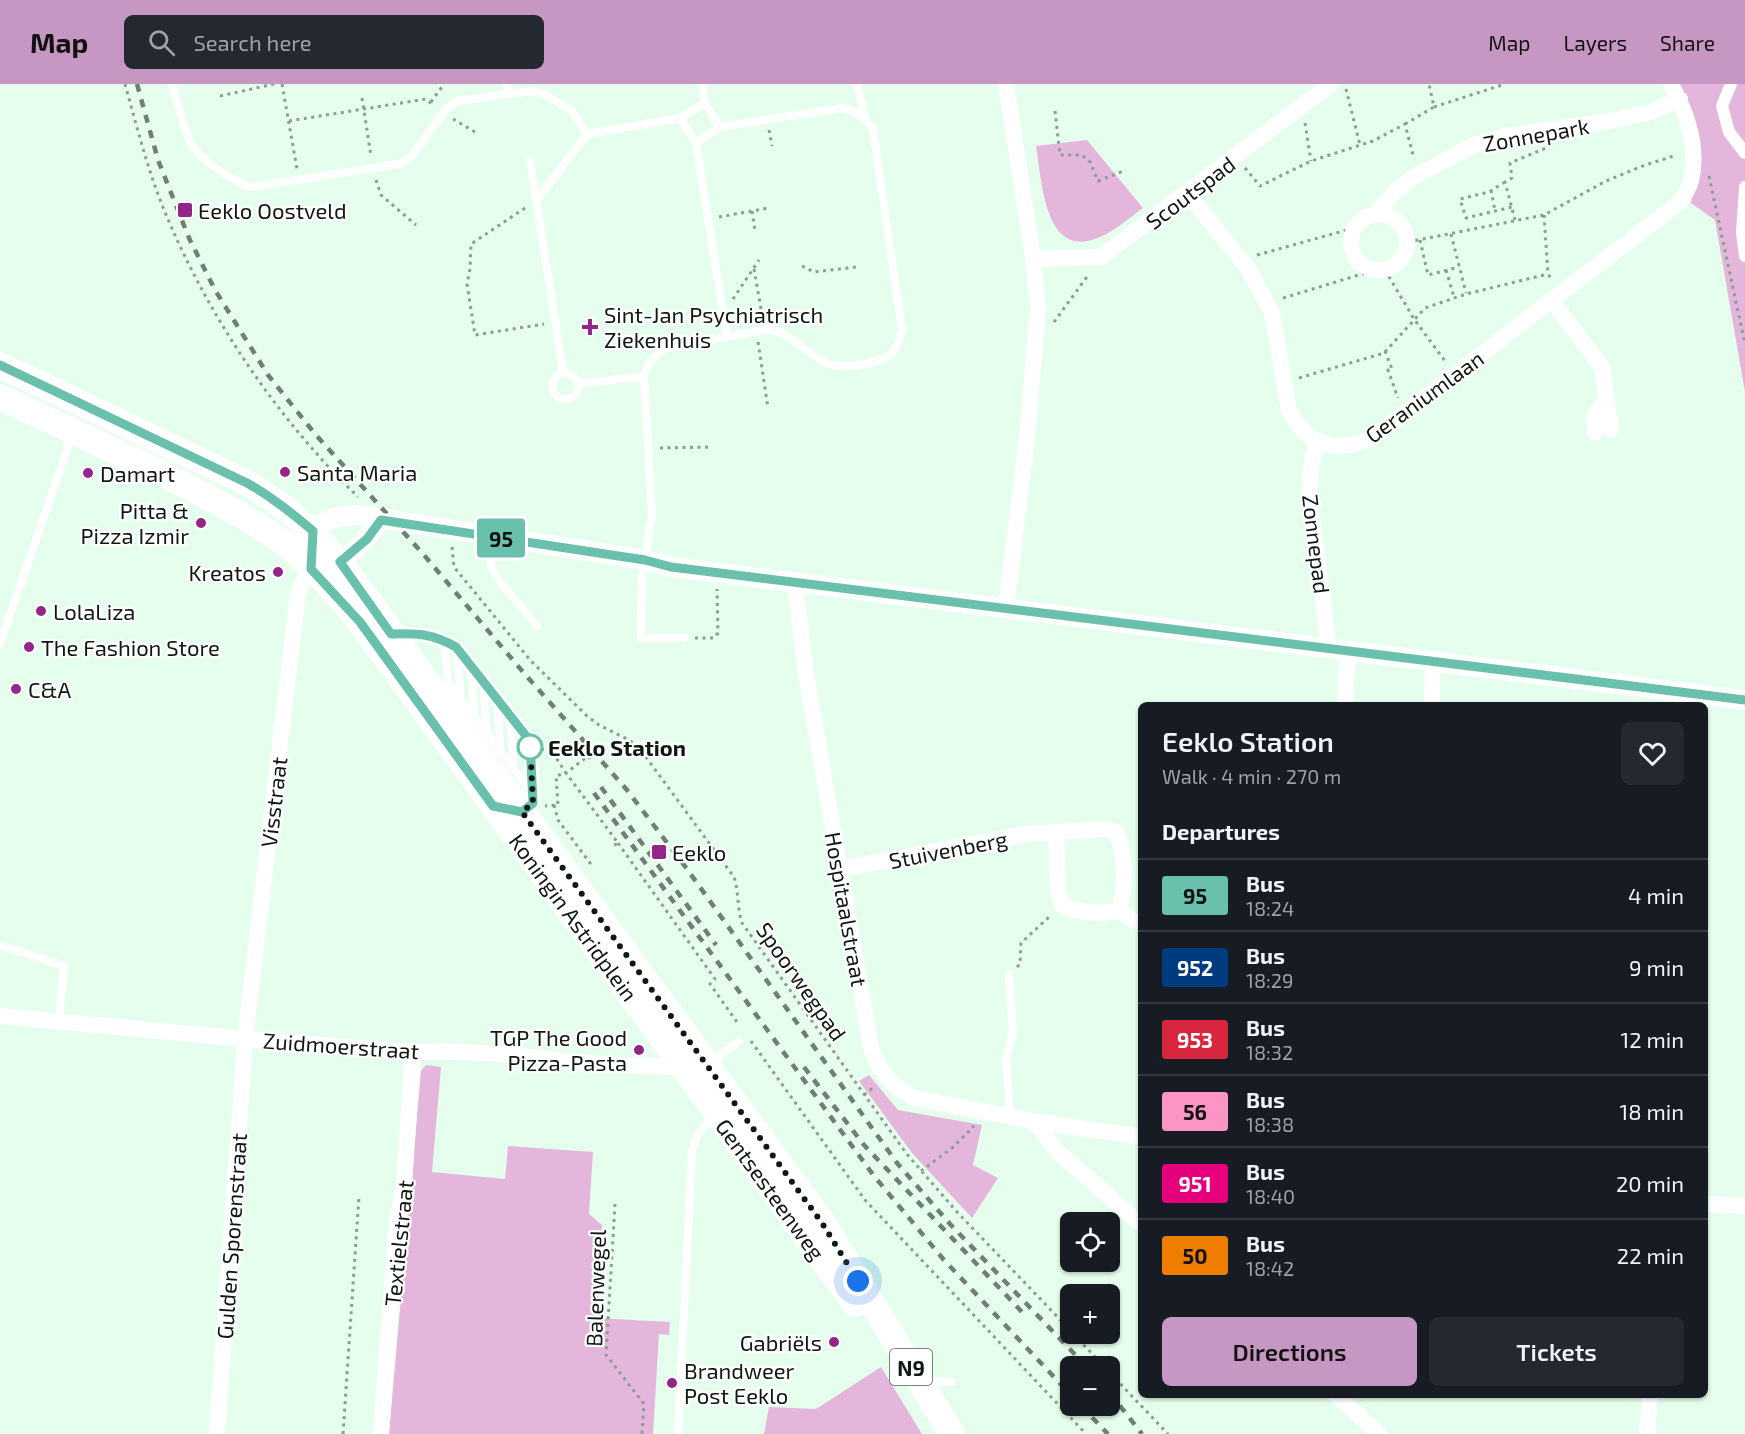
<!DOCTYPE html>
<meta charset="utf-8">
<style>
:root{--surface:#171b24;--page:#242831;--text:#f1f3f6;--muted:#9ea1a6;--line:#363941;--accent:#c797c4}
body{margin:0;font-family:"Exo 2",sans-serif;background:var(--page);color:var(--text);height:100vh;display:flex;flex-direction:column;font-size:22px;white-space:nowrap}
*{box-sizing:border-box;margin:0}
p{font-size:20px;color:var(--muted)}
.icon{flex:none;width:33px;height:33px;fill:none;stroke:currentColor;stroke-width:2;stroke-linecap:round;stroke-linejoin:round}
.map{position:relative;flex:1;overflow:hidden}
.drawer{position:absolute;left:1138px;top:618px;width:570px;height:696px;display:flex;flex-direction:column;background:var(--surface);border-radius:9px;box-shadow:0 2px 4px #0004}
.drawer>*{flex:none}
.badge{padding:0 12px;border-radius:4px;font-size:21px;line-height:39px}
.buttons{position:absolute;left:1060px;top:1128px;display:grid;gap:12px}
.buttons a{display:grid;place-items:center;width:60px;height:60px;border-radius:9px;background:var(--surface);box-shadow:0 2px 4px #0004;font-size:30px}
.you{position:absolute;width:30px;height:30px;margin:-15px;border:4px solid #fff;border-radius:50%;background:#1a73e8;box-shadow:0 0 0 9px #1a73e833}
.map>.badge{position:absolute;translate:-50% -50%;box-shadow:0 0 0 3px #fff}
h2{padding:0 24px;font-size:22px;line-height:54px}
.round{display:grid;place-items:center;flex:none;width:63px;height:63px;border-radius:9px;background:var(--page)}
.head{display:flex;align-items:center;justify-content:space-between;height:102px;padding:0 24px}
h1{font-size:28px;font-weight:600;line-height:45px}
.cta{display:flex;gap:12px;margin-top:auto;padding:12px 24px}
.cta a{flex:1;height:69px;border-radius:9px;background:var(--accent);color:#111;font-size:24px;font-weight:600;line-height:69px;text-align:center}
.cta a+a{background:var(--page);color:var(--text)}
ul{padding:0;list-style:none}
li{display:flex;align-items:center;gap:18px;height:72px;padding:0 24px;border-top:2px solid var(--line)}
li div{flex:1}
li b{display:block;font-size:22px}
li em{font-style:normal}
li .badge{min-width:66px;font-weight:700;text-align:center}
header{display:flex;align-items:center;gap:36px;box-sizing:border-box;height:84px;padding:0 30px;background:var(--accent);color:#111}
header strong{font-size:28px}
nav{display:flex;gap:33px;margin-inline-start:auto;font-size:21px}
.search{width:420px;height:54px;background:var(--page);display:flex;align-items:center;gap:15px;box-sizing:border-box;padding:0 21px;border-radius:9px;color:var(--muted);font-size:22px}
.map>svg:first-child{display:block}
</style>
<header>
<strong>Map</strong>
<div class="search"><svg class="icon" aria-label="search" viewBox="0 0 24 24"><circle cx="10" cy="10" r="6"/><path d="M15 15l6 6"/></svg>Search here</div>
<nav><a>Map</a><a>Layers</a><a>Share</a></nav>
</header>
<div class="map">
<svg width="1745" height="1350" viewBox="0 0 1745 1350">
<rect width="100%" height="100%" fill="#e6feed"/>
<path fill="#e4b6dc" d="M1677 0H1745V308L1715 136 1691 119 1698 79Z
M1087 56 1143 124C1129 134 1115 147 1100 153 1044 178 1042 96 1036 62Z
M426 981 441 983 432 1088 505 1095 508 1062 593 1068 589 1130 602 1141 597 1234 670 1238 669 1251 659 1250 653 1350H389L421 987Z
M869 991 898 1026 982 1041 973 1081 998 1094 972 1134 912 1069 859 997Z
M881 1283 922 1350H764L769 1323 816 1325Z"/>
<g fill="none" stroke-linecap="round" stroke-linejoin="round">
<path stroke="#8c9d91" stroke-width="3" stroke-dasharray="3 4.5" stroke-linecap="butt" d="M125 0C138 47 150 95 170 140 214 241 279 336 358 413
M282 0 297 85
M1346 5 1360 61
M220 12 274 0
M362 14 371 72
M431 18 444 0
M1434 23 1505 0
M1055 27 1060 71H1082L1090 78 1098 97 1126 86
M453 35 475 48
M289 37 426 15 433 21
M1305 39 1311 77
M1405 40 1434 23 1429 0
M769 46 772 62
M1245 84 1260 102 1311 77 1373 57 1405 40 1414 75
M1709 92 1745 260
M376 96 381 111 416 141
M1505 98 1489 108 1460 115 1466 134 1512 123
M1491 106 1495 127
M525 124 471 160 470 185 467 200 475 251 544 240
M752 127 755 147
M1544 131 1548 190 1552 196
M719 133 769 124
M1515 136 1505 98 1512 94 1510 79 1546 64
M1451 150 1466 209
M1420 156 1428 191 1459 183
M1408 158 1544 131 1606 97 1645 81 1677 71
M1257 171 1354 144
M802 182 814 188 856 183
M754 185 763 236
M1385 186 1414 235 1445 277
M1446 186 1454 213
M1283 214 1375 186
M733 215 759 176
M1054 238 1089 190
M758 258 768 324
M1385 267 1392 285 1388 286 1398 314
M1299 294 1384 269 1425 224 1466 210 1548 190
M660 364 712 363
M452 463 454 483 531 577 587 632 599 641 629 656 640 665 734 793C739 808 737 825 742 839L906 1069 957 1128 1071 1247
M695 554H714L718 549 717 505
M541 666 549 663 566 689 556 692 558 721 545 722
M590 675 588 672 566 689 618 759 613 762
M554 721 558 736 590 779 594 776
M618 759 715 895 710 900 739 941
M1017 883 1020 880 1021 859 1050 832
M751 957 865 1116 1086 1350
M864 1011 875 1002
M921 1087 952 1064 974 1042
M615 1120 606 1271 644 1320 642 1350
M1073 1250 1104 1282
M1110 1289 1168 1350
M343 1350 359 1112"/>
<path stroke="#fff" stroke-width="8" d="M172 0C178 19 182 41 191 59 200 76 235 99 252 103L399 80 411 73 446 25 457 17 531 7 544 10 571 26 587 50 537 116
M506 0 508 10
M702 0 705 19
M857 0 865 35
M705 19 720 43 696 59 680 34Z
M587 50 680 34
M696 59 727 253
M530 76 563 288
M552 302a13 13 0 1 1 26 0a13 13 0 1 1-26 0Z
M578 300 644 292
M487 452 492 484 497 494 537 542
M398 549C422 549 435 551 456 563L530 657 533 719 524 726
M684 554H641L642 494 652 431 644 292C648 278 654 272 666 264L769 245C792 250 805 269 826 279 839 286 878 280 890 271 897 265 900 255 902 246L873 45C864 33 857 27 842 24L720 43
M442 555 445 568 448 598 532 709
M0 560 69 360 68 349
M456 563 461 615
M471 581 474 631
M483 597 487 650
M498 616 500 667
M510 632 514 685
M0 861 64 882 59 937
M1009 890 1013 950 1006 974 1010 1032
M710 979 739 957
M925 1297 951 1298
M678 1350 692 1067 697 1051 715 1031"/>
<path stroke="#fff" stroke-width="12" d="M1731 0 1722 22 1729 48 1745 69
M1745 103 1742 149 1745 172"/>
<path stroke="#fff" stroke-width="16" d="M1006 0 1033 175 1038 223 1027 354 1006 524
M1188 110 1249 186 1272 229 1289 326C1308 362 1335 370 1372 354L1680 118C1684 112 1689 104 1691 97 1699 64 1687 29 1671 0
M1376 129 1395 108 1412 94 1474 61 1505 52 1609 37 1648 29 1680 15
M1351 158a28 28 0 1 1 56 0a28 28 0 1 1-56 0Z
M1033 175 1101 173 1331 0
M1552 217 1602 283 1611 346
M1595 348 1594 333 1606 315
M1317 358C1303 400 1313 442 1319 486 1323 512 1326 538 1328 564
M795 499 806 590 871 964C880 988 892 1003 914 1014L1033 1037 1142 1053
M1345 621 1348 566
M1432 621 1433 576
M841 785 1026 750 1104 745 1116 748C1126 772 1126 803 1119 827 1100 830 1080 830 1062 821L1058 806 1056 749
M1119 827 1133 836 1142 838
M0 932 245 955 413 968C472 965 531 974 589 979 619 982 651 982 681 983L688 978
M1033 1037 1059 1069 1142 1141
M1706 1120 1745 1122
M1336 1311 1379 1350
M217 1350 245 955 297 517 300 502 311 485
M381 1350 397 1135 404 1102 413 968
M1647 1350 1650 1311"/>
<path stroke="#fff" stroke-width="20" d="M312 463 313 447C330 433 338 432 359 431L645 476 671 483 1745 616
M327 481C350 476 367 454 381 436"/>
<path stroke="#fff" stroke-width="26" d="M0 281 247 399C302 431 327 461 364 511L823 1139 952 1350
M0 313 164 390 232 426 270 449 292 464 329 502 360 538 855 1220"/>
<path stroke="#707f75" stroke-width="4.5" stroke-dasharray="8 8" stroke-linecap="butt" d="M137 0 158 76 189 154 215 206 268 291 315 350 424 471 523 588 627 706 687 785 897 1079 950 1140 1086 1282
M601 703 716 861
M594 709 874 1092 944 1176 1071 1311
M804 983 864 1061 1023 1229
M1110 1309 1142 1350
M1081 1322 1108 1350"/>
</g>
<g fill="none" stroke-linecap="round" stroke-linejoin="round">
<defs>
<path id="line" d="M0 281 247 399C272 413 292 429 313 447L311 485 360 538 493 722 522 728 533 719 530 657 456 563C433 550 418 549 391 550L340 478 367 455 381 436 645 476 671 483 1745 616"/>
</defs>
<use href="#line" stroke="#fff" stroke-width="14"/>
<use href="#line" stroke="#69c0ac" stroke-width="9"/>
<path stroke="#101813" stroke-width="6" stroke-dasharray="0 10.8" d="M530 663V657L533 719 522 728 822 1139 858 1197"/>
</g>
<g fill="#932688" stroke="#fff" stroke-width="2">
<rect x="177" y="118" width="16" height="16" rx="3"/>
<path d="M587 234h6v6h6v6h-6v6h-6v-6h-6v-6h6z"/>
<circle cx="285" cy="388" r="6"/>
<circle cx="88" cy="389" r="6"/>
<circle cx="201" cy="439" r="6"/>
<circle cx="278" cy="488" r="6"/>
<circle cx="41" cy="527" r="6"/>
<circle cx="29" cy="563" r="6"/>
<circle cx="16" cy="605" r="6"/>
<rect x="651" y="760" width="16" height="16" rx="3"/>
<circle cx="639" cy="966" r="6"/>
<circle cx="834" cy="1258" r="6"/>
<circle cx="672" cy="1299" r="6"/>
</g>
<circle fill="#fff" stroke="#69c0ac" stroke-width="3" cx="530" cy="663" r="12"/>
<g text-anchor="middle" dominant-baseline="central" stroke-width="4.5" stroke-linejoin="round" paint-order="stroke">
<rect fill="#fff" stroke="#585d5a" stroke-width="1.5" x="890" y="1265" width="42" height="36" rx="4.5"/>
<g font-size="21" font-weight="bold" fill="#101813">
<text x="911" y="1283">N9</text>
</g>
<g font-size="22" fill="#101813" stroke="#fff">
<text transform="translate(1536 50) rotate(-10)">Zonnepark</text>
<text transform="translate(1190 108) rotate(-37)">Scoutspad</text>
<text transform="translate(1424 312) rotate(-36)">Geraniumlaan</text>
<text transform="translate(1317 460) rotate(83)">Zonnepad</text>
<text transform="translate(273 718) rotate(-83)">Visstraat</text>
<text transform="translate(948 765) rotate(-11)">Stuivenberg</text>
<text transform="translate(847 825) rotate(80)">Hospitaalstraat</text>
<text transform="translate(574 833) rotate(54)">Koningin Astridplein</text>
<text transform="translate(802 897) rotate(55)">Spoorwegpad</text>
<text transform="translate(341 961) rotate(4)">Zuidmoerstraat</text>
<text transform="translate(771 1105) rotate(54)">Gentsesteenweg</text>
<text transform="translate(231 1152) rotate(-86)">Gulden Sporenstraat</text>
<text transform="translate(398 1159) rotate(-84)">Textielstraat</text>
<text transform="translate(595 1204) rotate(-88)">Balenwegel</text>
</g>
<g font-size="22" fill="#101813" stroke="#fff" text-anchor="start">
<text x="198" y="126">Eeklo Oostveld</text>
<text x="604" y="230">Sint-Jan Psychiatrisch<tspan x="604" dy="25">Ziekenhuis</tspan></text>
<text x="297" y="388">Santa Maria</text>
<text x="100" y="389">Damart</text>
<text x="189" y="426" text-anchor="end">Pitta &amp;<tspan x="189" dy="25">Pizza Izmir</tspan></text>
<text x="266" y="488" text-anchor="end">Kreatos</text>
<text x="53" y="527">LolaLiza</text>
<text x="41" y="563">The Fashion Store</text>
<text x="28" y="605">C&amp;A</text>
<text x="672" y="768">Eeklo</text>
<text x="627" y="953" text-anchor="end">TGP The Good<tspan x="627" dy="25">Pizza-Pasta</tspan></text>
<text x="822" y="1258" text-anchor="end">Gabriëls</text>
<text x="684" y="1286">Brandweer<tspan x="684" dy="25">Post Eeklo</tspan></text>
</g>
<g font-size="22" font-weight="bold" fill="#101813" stroke="#fff" text-anchor="start">
<text x="548" y="663">Eeklo Station</text>
</g>
</g>
</svg>
<div class="buttons">
<a><svg class="icon" aria-label="locate" viewBox="0 0 24 24"><circle cx="12" cy="12" r="6"/><path d="M12 2v4M12 18v4M2 12h4M18 12h4"/></svg></a>
<a>+</a>
<a>−</a>
</div>
<div class="you" style="left:858px;top:1197px"></div>
<b class="badge" style="left:501px;top:454px;background:#69c0ac;color:#111">95</b>
<section class="drawer">
<div class="head"><div><h1>Eeklo Station</h1><p>Walk · 4 min · 270 m</p></div><a class="round"><svg class="icon" aria-label="heart" viewBox="0 0 24 24"><path d="M12 20l-8-8c-3-5 5-10 8-4 3-6 11-1 8 4z"/></svg></a></div>
<h2>Departures</h2>
<ul>
<li><span class="badge" style="background:#69c0ac;color:#111">95</span><div><b>Bus</b><p>18:24</p></div><em>4 min</em></li>
<li><span class="badge" style="background:#003b80;color:#fff">952</span><div><b>Bus</b><p>18:29</p></div><em>9 min</em></li>
<li><span class="badge" style="background:#d7263d;color:#fff">953</span><div><b>Bus</b><p>18:32</p></div><em>12 min</em></li>
<li><span class="badge" style="background:#fc95c5;color:#111">56</span><div><b>Bus</b><p>18:38</p></div><em>18 min</em></li>
<li><span class="badge" style="background:#e6007e;color:#fff">951</span><div><b>Bus</b><p>18:40</p></div><em>20 min</em></li>
<li><span class="badge" style="background:#ef7d00;color:#111">50</span><div><b>Bus</b><p>18:42</p></div><em>22 min</em></li>
</ul>
<div class="cta"><a>Directions</a><a>Tickets</a></div>
</section>
</div>
